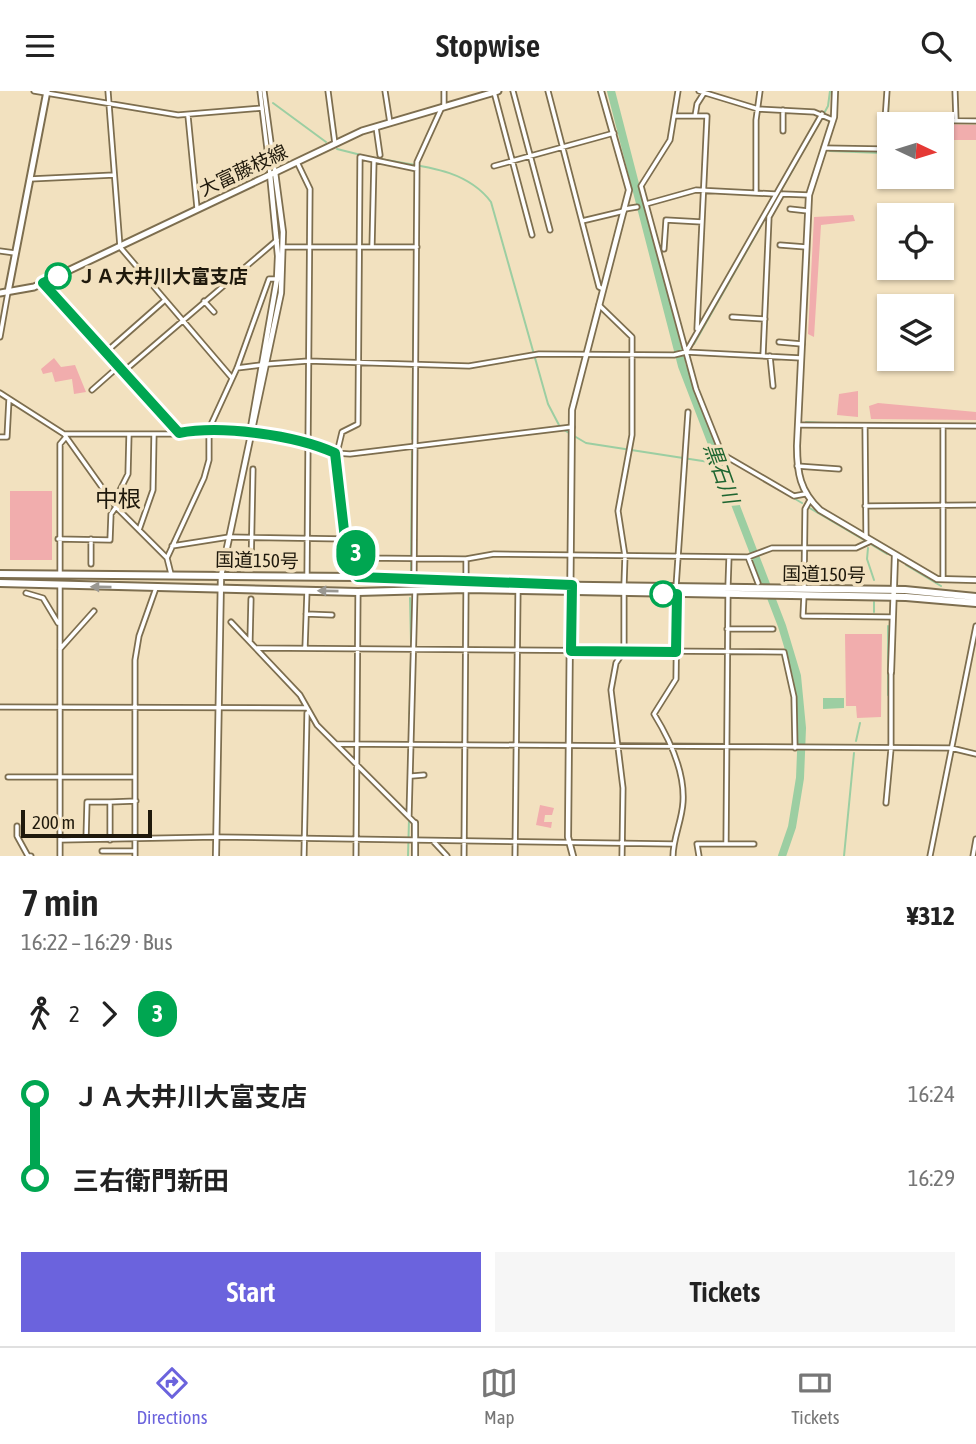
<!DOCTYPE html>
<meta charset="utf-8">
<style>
:root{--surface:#fff;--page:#f6f6f6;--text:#222;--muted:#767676;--line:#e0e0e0;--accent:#6b63dd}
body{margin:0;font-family:"Asap Condensed","Noto Sans JP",sans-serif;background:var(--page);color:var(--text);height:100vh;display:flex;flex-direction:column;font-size:26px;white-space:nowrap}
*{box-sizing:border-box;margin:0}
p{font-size:23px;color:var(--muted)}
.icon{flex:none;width:38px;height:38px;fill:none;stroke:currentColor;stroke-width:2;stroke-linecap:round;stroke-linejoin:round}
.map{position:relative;height:765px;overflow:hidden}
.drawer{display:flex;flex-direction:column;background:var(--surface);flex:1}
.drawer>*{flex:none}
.badge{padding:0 14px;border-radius:23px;font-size:24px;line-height:46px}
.needle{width:46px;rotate:94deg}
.tools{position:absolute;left:877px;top:21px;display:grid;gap:14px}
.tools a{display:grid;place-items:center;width:77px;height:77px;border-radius:0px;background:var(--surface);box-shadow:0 2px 5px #0004;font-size:35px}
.scale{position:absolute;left:21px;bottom:18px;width:131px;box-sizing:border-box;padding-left:7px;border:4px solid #1f190c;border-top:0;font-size:19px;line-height:24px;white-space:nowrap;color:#1f190c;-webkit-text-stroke:5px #f2e1bf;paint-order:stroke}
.map>.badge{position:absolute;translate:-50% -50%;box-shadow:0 0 0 4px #fff}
.legs{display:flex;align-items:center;gap:10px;height:77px;padding:0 21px;font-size:23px}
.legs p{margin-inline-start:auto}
.headline{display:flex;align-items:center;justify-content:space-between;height:119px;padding:0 21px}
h1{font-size:38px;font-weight:600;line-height:52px}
.button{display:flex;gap:14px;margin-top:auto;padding:14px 21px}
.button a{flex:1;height:80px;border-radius:0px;background:var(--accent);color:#fff;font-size:28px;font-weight:600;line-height:80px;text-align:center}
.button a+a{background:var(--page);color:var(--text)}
ul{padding:0 21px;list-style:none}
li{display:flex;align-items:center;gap:24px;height:84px;font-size:26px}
li i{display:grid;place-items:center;width:10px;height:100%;margin:0 9px;background:currentColor}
li i::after{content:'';width:18px;height:18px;margin:-9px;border:5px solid;border-radius:50%;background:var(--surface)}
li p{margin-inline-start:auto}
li:first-child i{background:linear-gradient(#0000 50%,currentColor 0)}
li:last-child i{background:linear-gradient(currentColor 50%,#0000 0)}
header{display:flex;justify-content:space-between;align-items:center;height:91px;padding:0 21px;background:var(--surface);font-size:32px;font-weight:600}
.tab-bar{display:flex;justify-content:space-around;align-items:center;height:98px;border-top:2px solid var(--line);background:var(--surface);font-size:19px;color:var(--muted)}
.tab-bar a{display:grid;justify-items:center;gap:4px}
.tab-bar .selected{color:var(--accent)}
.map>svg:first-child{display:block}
</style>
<header><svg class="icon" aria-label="menu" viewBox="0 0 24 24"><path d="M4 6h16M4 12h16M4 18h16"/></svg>Stopwise<svg class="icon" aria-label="search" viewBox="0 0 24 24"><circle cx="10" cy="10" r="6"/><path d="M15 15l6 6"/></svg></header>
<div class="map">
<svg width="976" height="765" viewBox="0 0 976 765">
<rect width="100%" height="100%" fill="#f2e1bf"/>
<path fill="#f1adad" d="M941 33 976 34V49H942Z
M853 124 855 130 821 134 814 246 808 243 814 126Z
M54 267 61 276 75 274 86 301 74 303 72 288 55 291 52 281 43 283 41 278Z
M858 300V326L837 324 839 303Z
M878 312 976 321V329L871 328 869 315Z
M10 400H52V469H10Z
M845 543H882L881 626 857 627 856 615H846Z
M540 714 554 717 552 724H545L544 731H552L551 737 536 734Z"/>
<path fill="#9ccea2" d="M823 607H844V617L823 618Z"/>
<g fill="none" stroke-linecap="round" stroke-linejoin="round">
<path stroke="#9ccea2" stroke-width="2" d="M273 12 326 51
M888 26 889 0
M337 58 361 64
M887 58 888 32
M804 59 828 15 830 0
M830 60 882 62
M380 68C419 75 466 77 491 111L548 313 560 336
M694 253 796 73
M413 268 415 163
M682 275 685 267
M806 331 844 333
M564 339 586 352 709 371
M867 339V388
M412 348 413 276
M714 370 723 367
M785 402 802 412
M808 416 864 449
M872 454 887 463
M868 457 867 468 874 489
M906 474 941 495
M411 481 412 361
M410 507 411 551
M874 521V511
M888 604V535
M409 646 411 565
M856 650 860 632
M408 765 409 729
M844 765 854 662"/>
<path stroke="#9ccea2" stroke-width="8" d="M611 0 682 275 782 535 797 585 802 637 800 687 792 736 782 765"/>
<defs>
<path id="minor" d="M34 0 178 24 262 17
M108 0 120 156 232 287
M260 0 270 83
M264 0 275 81
M328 0 335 53
M385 0 390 32
M513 0 550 139
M548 0 599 196 603 198
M678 0 670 49 641 95 696 298 724 368
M699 0 758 18 814 21 833 29
M955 0 956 29
M494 1 532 144
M444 16V0
M188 25 197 117
M674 25H707L697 238
M695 25 697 13 704 2
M886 29 976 30
M376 36 380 64
M783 40V19
M824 57 883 58 887 0
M297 71 310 98 307 485
M494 75 614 42
M30 88 114 84
M756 102V29L760 0
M783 103 809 104
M646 113 696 99 775 103
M625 118 637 116
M790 118 808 120
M582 130 624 120
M780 154 806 156
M284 156H417
M372 156 374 69
M664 158 666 129 702 131
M0 160 15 162
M43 192 179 343
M204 210 214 221
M599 214 632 246V344L618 420 625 465 624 494
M732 226 765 228
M0 246 8 201
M779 251 802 253
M106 261 165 209
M686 261 822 23
M763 265 769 126 782 103
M770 265 773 295
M268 273 308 270 469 275 539 263 674 264 686 261 801 267
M237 277 261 274
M123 281 277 149
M92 299 118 276
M0 302 64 343 116 416 167 467 171 483
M798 334 976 335
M865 335 866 445
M943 336V488
M64 343H179L209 338 307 349 335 362 350 363 572 336
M0 346H7L9 308
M335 362 345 448 360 467 358 486
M337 362 342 341 358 333 360 66 417 78
M722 363 794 405 805 403
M797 375 839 378
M114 411 128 383 129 343
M865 415 976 414
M139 439 153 399 154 343
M58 448 110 449 111 423 116 416
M172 455 229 446 345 448
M748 466 758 492
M167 467 204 387 209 369V338L237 277 269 188H277
M360 467 466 468 494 463 748 466 772 457H856L871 450
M91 473V448
M251 477 253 378
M60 482V353L66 346
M414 489 417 71 442 16
M466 491V468
M728 495 729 466
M676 496 688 321
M804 496 805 418 810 409
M26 502 43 507 58 532
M804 504 803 525 892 526
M306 523 332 524
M231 531 300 604 317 634 415 732
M727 538H773
M250 550 251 508
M257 557 784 561 794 606 795 657
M305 557 307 500
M60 558 94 520
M0 616 306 617
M337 653 951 657 976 663
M412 685 424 684
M8 686H135
M886 712 891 658V581
M409 725 415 500
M17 735V745L28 765H31
M86 748 87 711H110
M60 749 216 746 673 753
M110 749V711L136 710
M434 751 447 765
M726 753 728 503
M102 760H135
M60 765V495
M135 765V569L139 545 156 497
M304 765 307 622
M356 765 358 501
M464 765 466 498
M515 765 518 501
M622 765 623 697 611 599 616 572 624 560V502
M673 765C673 747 682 730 683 711 685 680 670 649 654 623L676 588 677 503
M699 765 697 753H754
M930 765 976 535
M973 765 976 748"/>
<path id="tertiary" d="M835 0 834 26 809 104 797 355C797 382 800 400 820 419L937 488 976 489
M250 342 277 188 278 165 270 83
M891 581 895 464
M415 732V765
M216 765 221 485 281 202 283 141 275 81
M573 765 568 746 572 319 629 99 601 0"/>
<path id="secondary" d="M8 201 47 0
M0 202 34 196 362 40 498 0"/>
<path id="trunk" d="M0 483 358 486 518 494 905 499 976 506
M0 492 358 501 466 498 906 506 976 512"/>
</defs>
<use href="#minor" stroke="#7d6e4f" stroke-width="7"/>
<use href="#tertiary" stroke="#7d6e4f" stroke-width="8"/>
<use href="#secondary" stroke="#7d6e4f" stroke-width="9"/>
<use href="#trunk" stroke="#7d6e4f" stroke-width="10"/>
<use href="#minor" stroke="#fff" stroke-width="3.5"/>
<use href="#tertiary" stroke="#fff" stroke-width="4.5"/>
<use href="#secondary" stroke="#fff" stroke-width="5"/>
<use href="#trunk" stroke="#fff" stroke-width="6"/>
</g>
<defs><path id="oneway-solid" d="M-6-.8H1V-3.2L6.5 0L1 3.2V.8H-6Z" transform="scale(1.75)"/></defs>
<g fill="#9a9892">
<use href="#oneway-solid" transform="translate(101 496) rotate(-179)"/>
<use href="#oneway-solid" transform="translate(328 500) rotate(-179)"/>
</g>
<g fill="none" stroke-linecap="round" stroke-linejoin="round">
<defs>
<path id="line-1" d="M58 185 43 192 179 342C222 334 295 344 335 362L345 448 360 467 358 486 572 494 571 560 676 561 677 503H663"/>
</defs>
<use href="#line-1" stroke="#fff" stroke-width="16"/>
<use href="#line-1" stroke="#00a651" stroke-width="10"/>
</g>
<g fill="#fff" stroke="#00a651" stroke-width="3.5">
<circle cx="58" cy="185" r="12"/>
<circle cx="663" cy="503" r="12"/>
</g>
<g text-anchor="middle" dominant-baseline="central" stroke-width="7" stroke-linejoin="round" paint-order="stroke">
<g font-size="19" fill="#1f190c" stroke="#f2e1bf">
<text transform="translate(243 79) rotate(-25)">大富藤枝線</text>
<text transform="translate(257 469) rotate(1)">国道150号</text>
<text transform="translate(824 483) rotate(1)">国道150号</text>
</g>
<g font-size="19" font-weight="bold" fill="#1f190c" stroke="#f2e1bf" text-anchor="start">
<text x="77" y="185">ＪＡ大井川大富支店</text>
</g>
<g font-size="21" font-style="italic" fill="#1f6631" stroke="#f2e1bf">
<text transform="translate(722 382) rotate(70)">黒石川</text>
</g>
<g font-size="23" fill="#1f190c" stroke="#f2e1bf">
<text x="118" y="408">中根</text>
</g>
</g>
</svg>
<div class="tools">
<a><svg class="needle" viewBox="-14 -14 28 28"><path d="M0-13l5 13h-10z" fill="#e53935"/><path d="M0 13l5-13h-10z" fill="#767676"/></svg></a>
<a><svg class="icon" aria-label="locate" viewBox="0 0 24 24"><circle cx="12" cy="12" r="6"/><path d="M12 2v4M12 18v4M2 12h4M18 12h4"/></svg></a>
<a><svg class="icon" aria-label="layers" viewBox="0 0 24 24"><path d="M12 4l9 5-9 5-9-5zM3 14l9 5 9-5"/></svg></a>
</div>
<div class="scale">200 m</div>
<b class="badge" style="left:356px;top:462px;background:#00a651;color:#fff">3</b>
</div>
<section class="drawer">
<div class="headline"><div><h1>7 min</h1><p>16:22 – 16:29 · Bus</p></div><b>¥312</b></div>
<div class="legs"><svg class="icon" aria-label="walk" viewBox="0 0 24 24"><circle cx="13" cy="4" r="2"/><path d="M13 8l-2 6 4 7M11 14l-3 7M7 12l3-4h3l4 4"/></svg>2<svg class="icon" aria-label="forward" viewBox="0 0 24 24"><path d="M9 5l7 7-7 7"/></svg><b class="badge" style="background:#00a651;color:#fff">3</b></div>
<ul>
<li><i style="color:#00a651"></i><b>ＪＡ大井川大富支店</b><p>16:24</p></li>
<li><i style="color:#00a651"></i><b>三右衛門新田</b><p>16:29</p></li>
</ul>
<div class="button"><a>Start</a><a>Tickets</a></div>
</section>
<nav class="tab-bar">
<a class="selected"><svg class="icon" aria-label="directions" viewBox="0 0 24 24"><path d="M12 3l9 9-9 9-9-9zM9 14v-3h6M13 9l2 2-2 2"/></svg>Directions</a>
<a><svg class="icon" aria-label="map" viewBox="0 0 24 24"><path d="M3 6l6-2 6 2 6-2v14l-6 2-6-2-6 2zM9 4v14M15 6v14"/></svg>Map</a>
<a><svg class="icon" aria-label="tickets" viewBox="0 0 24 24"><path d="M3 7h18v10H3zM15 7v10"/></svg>Tickets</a>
</nav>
